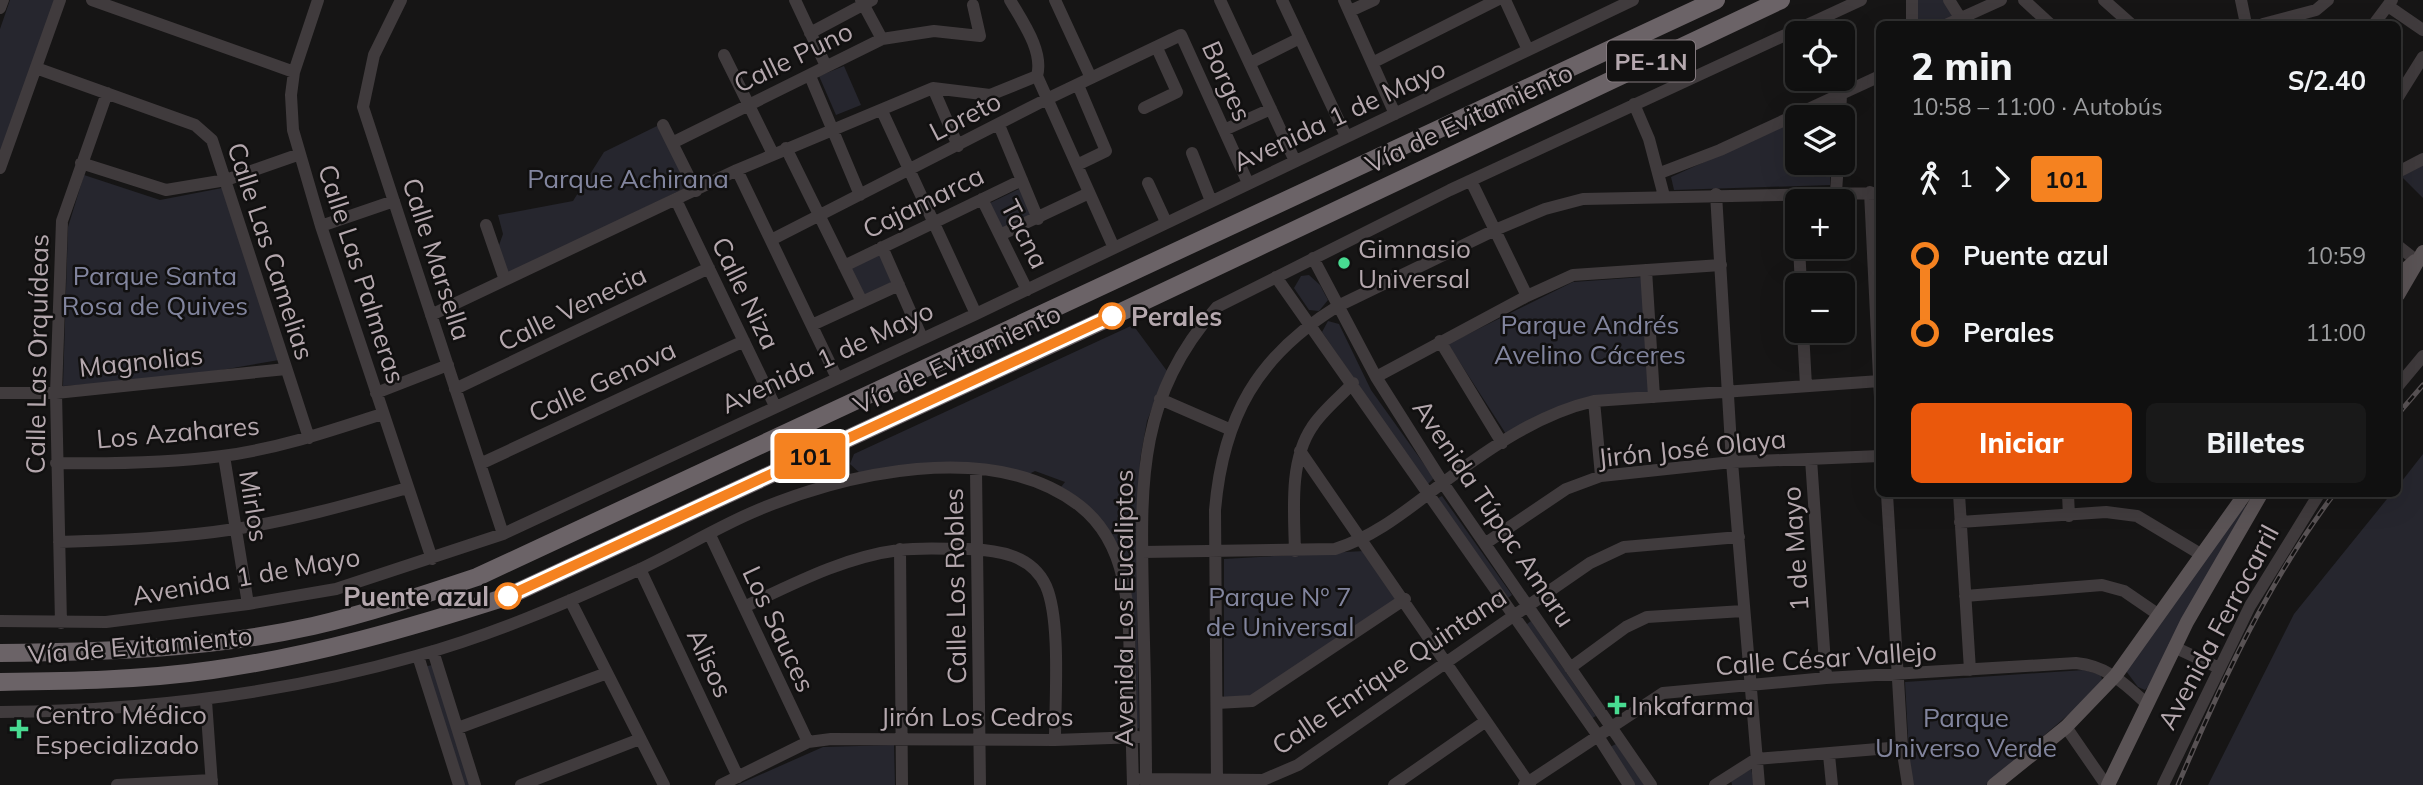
<!DOCTYPE html>
<html lang="es">
<meta charset="utf-8">
<style>
:root{--surface:#101010;--page:#191919;--text:#f1f3f6;--muted:#9c9d9f;--line:#303030;--accent:#ea580c}
body{margin:0;font-family:Mulish,sans-serif;background:var(--page);color:var(--text);height:100vh;display:flex;flex-direction:column;font-size:26px;white-space:nowrap}
*{box-sizing:border-box;margin:0}
p{font-size:23px;color:var(--muted)}
.icon{flex:none;width:38px;height:38px;fill:none;stroke:currentColor;stroke-width:2;stroke-linecap:round;stroke-linejoin:round}
.map{position:relative;flex:1;overflow:hidden}
.panel{position:absolute;left:1876px;top:21px;width:525px;height:476px;display:flex;flex-direction:column;background:var(--surface);border-radius:10px;box-shadow:0 7px 28px #0002,0 0 0 2px var(--line)}
.panel>*{flex:none}
.badge{padding:0 14px;border-radius:5px;font-size:24px;line-height:46px}
.controls{position:absolute;left:1785px;top:21px;display:grid;gap:14px}
.controls a{display:grid;place-items:center;width:70px;height:70px;border-radius:10px;background:var(--surface);box-shadow:0 7px 28px #0002,0 0 0 2px var(--line);font-size:35px}
.map>.badge{position:absolute;translate:-50% -50%;box-shadow:0 0 0 4px #fff}
.legs{display:flex;align-items:center;gap:10px;height:77px;padding:0 35px;font-size:23px}
.legs p{margin-inline-start:auto}
.overview{display:flex;align-items:center;justify-content:space-between;height:119px;padding:0 35px}
h1{font-size:38px;font-weight:800;line-height:52px}
.action{display:flex;gap:14px;margin-top:auto;padding:14px 35px}
.action a{flex:1;height:80px;border-radius:10px;background:var(--accent);color:#fff;font-size:28px;font-weight:800;line-height:80px;text-align:center}
.action a+a{background:var(--page);color:var(--text)}
ul{padding:0 35px;list-style:none}
li{display:flex;align-items:center;gap:24px;height:77px;font-size:26px}
li i{display:grid;place-items:center;width:10px;height:100%;margin:0 9px;background:currentColor}
li i::after{content:'';width:18px;height:18px;margin:-9px;border:5px solid;border-radius:50%;background:var(--surface)}
li p{margin-inline-start:auto}
li:first-child i{background:linear-gradient(#0000 50%,currentColor 0)}
li:last-child i{background:linear-gradient(currentColor 50%,#0000 0)}
.map>svg:first-child{display:block}
</style>
<div class="map">
<svg width="2423" height="785" viewBox="0 0 2423 785">
<rect width="100%" height="100%" fill="#161515"/>
<path fill="#26262e" d="M10 0H55L0 157V29Z
M1916 0H1946L1954 16 1934 24H1916Z
M844 66 861 105 836 115 819 76Z
M1836 102 1835 117H1803Z
M1797 120V163H1831L1830 185 1674 190 1671 177Z
M657 126 689 186 508 275 498 248 503 234 498 215 573 201 604 152Z
M2423 165V198L2401 176Z
M84 175 160 200 222 188 279 360 176 378 63 386 68 227Z
M1021 188 1034 217 1002 231 990 203Z
M883 253 895 282 862 297 848 269Z
M1309 275 1320 285 1328 300 1319 311 1309 310 1294 288 1301 276Z
M1643 277 1650 392C1588 397 1560 400 1506 434L1448 344 1573 282Z
M1328 321 1339 324 1371 390 1434 478 1427 485 1322 332Z
M1133 325 1167 371 1147 421 1140 460 1137 583 1139 728 1137 729C1135 681 1140 595 1121 554 1108 525 1085 506 1061 487L1065 482 1035 471 1027 475 998 470 861 474 850 464 854 454Z
M2423 454V785H2208L2294 614 2391 494H2398V486Z
M1442 496 1512 595 1505 600 1438 498Z
M2242 505 2247 507 2149 686 2145 690 2138 687 2126 671Z
M1364 551 1397 599 1247 700H1224V559Z
M1531 621 1596 716 1589 720 1523 627Z
M432 665 472 785H464L424 667Z
M2084 670 2101 675 2102 680 2075 709 1986 785H1914L1910 772 1905 682Z
M1616 744 1644 785H1634L1608 748Z
M894 745 895 785H737L823 747Z
M1751 769 1755 785H1732L1731 780Z"/>
<g fill="none" stroke-linecap="round" stroke-linejoin="round">
<path stroke="#403b3d" stroke-width="12" d="M92 0 294 72
M318 0 294 72 291 95 293 130 321 226 432 559
M401 0 374 55 363 107 503 534
M795 0 826 66
M861 0 882 39
M1010 0C1022 21 1044 51 1037 76
M1055 0 1091 78
M1220 0 1295 161
M1282 0 1346 136
M1344 0 1395 114
M1505 0 1528 50
M1912 0V24
M1949 0 1964 24
M2024 0 2050 24
M2104 0 2131 24
M2241 0 2246 24
M2388 6 2423 30
M0 8 3 0
M1350 11 1374 0
M1948 24 2001 0
M2263 24 2316 10 2328 0
M2374 24 2392 0
M810 33 872 0
M724 55 773 154
M1374 62 1497 0
M1250 63 1300 38
M36 68 195 125 212 140 309 438
M810 76 860 195
M1037 76 1114 248
M933 88 958 146
M2398 97 2423 57
M1634 104 1649 139 1664 196
M1144 108 1177 92 1157 48
M882 111 976 314
M1840 117 1841 94
M663 125 696 191
M999 125 1038 219
M1224 130 1271 109
M672 143 882 39 934 31 980 36 973 5
M786 148 862 302
M1192 153 1211 201
M81 163 166 190 226 180 300 154
M1077 165 1106 151 1078 85
M0 168 60 0
M737 170 837 378
M2398 172 2423 159
M1660 173 1720 150 1880 76
M1471 181 1527 296
M1148 183 1166 222
M1836 192 1838 163
M1870 192 1880 397
M1796 193 1797 220
M1716 194 1732 462 1759 785
M982 199 1027 290
M676 200 775 406
M486 225 505 280
M321 226 394 201
M1000 235 1089 193
M771 240 1047 99 1181 35 1248 183
M2398 246 2417 261
M882 247 922 338
M1799 247 1801 285
M1313 258 1376 377 1443 483 1651 785
M844 266 1022 180
M1646 270 1654 397
M1276 277 1594 730 1629 785
M431 315 737 170 933 88 990 95 1037 76
M812 325 899 285
M1803 331 1806 386
M1440 341 1502 443
M1376 377 1527 296 1573 275 1721 265
M2398 386 2423 356
M455 389 709 268
M0 393H56L286 369
M376 393 448 365
M1160 399 1229 429
M1594 401 1601 476
M1300 451 1530 785
M224 456 248 604
M1811 459 1826 678
M56 463C112 464 167 463 222 456 277 449 330 431 382 414
M480 464 744 341
M976 470 980 785
M1887 494 1902 747 1908 785
M1959 494 1970 670
M2068 494 2069 516
M1960 522 2106 512 2137 516 2202 555
M710 535 808 742
M59 542C118 540 177 538 235 529 294 520 350 504 407 488
M1486 543 1566 489 1601 476 1732 462 1880 456
M900 549 902 785
M1295 551C1294 512 1289 461 1312 427 1322 411 1340 397 1353 383
M1142 552 1335 549C1377 536 1409 508 1444 482 1490 448 1538 414 1594 401L1880 381
M640 569 738 777
M1965 596 2102 585 2124 591 2159 615
M570 600 664 785
M744 607C793 584 844 557 899 550 922 547 945 549 968 549 998 550 1032 555 1046 586 1061 620 1055 700 1055 740
M0 621 106 622 248 604 336 589 503 534 976 314 1633 0
M61 623 56 393 62 221 107 93
M2174 647 2217 667
M433 651 475 785
M418 656 459 785
M1570 668 1626 627 1647 617 1743 611
M206 701 212 785
M1217 703 1252 701 1405 599
M0 712C142 711 279 695 416 656 492 635 564 604 636 571 675 553 712 530 751 513 842 473 993 438 1080 506 1132 547 1129 618 1130 678 1131 714 1132 749 1133 785
M2066 727 2106 785
M458 728 607 673
M1829 755 1832 785
M1141 779 1263 780 1298 765 1590 563 1624 547 1739 537
M117 785 212 780
M521 785 640 739
M721 785 808 742 831 739 1055 740 1138 737
M1146 785C1146 724 1145 664 1143 603 1141 487 1135 400 1217 307L1450 190 1861 0
M1217 785 1215 510C1223 417 1257 356 1338 306L1495 230 1545 209 1583 199 1880 193
M1394 785 1486 721
M1524 785 1663 693 1826 678 2076 663C2107 666 2124 683 2146 703
M1715 785 1756 759 1902 747
M2163 785 2250 606 2319 494"/>
<path stroke="#5a5355" stroke-width="14" d="M2398 276 2415 261
M2398 295 2423 252
M1994 785 2066 727 2116 675 2245 494
M2108 785 2187 622 2261 494"/>
<path stroke="#6b6367" stroke-width="18" d="M0 653C105 652 210 649 313 626 369 613 423 595 477 577L1716 0
M0 682C71 681 142 680 212 670 313 656 409 628 506 597L1119 313 1781 0"/>
<defs>
<path id="rail" d="M2398 414 2423 385
M2178 785C2221 683 2268 582 2334 494"/>
</defs>
<use href="#rail" stroke="#585254" stroke-width="5"/>
<use href="#rail" stroke="#111010" stroke-width="2.5" stroke-dasharray="8" stroke-linecap="butt"/>
</g>
<g fill="none" stroke-linecap="round" stroke-linejoin="round">
<defs>
<path id="line-1" d="M508 596 1112 316"/>
</defs>
<use href="#line-1" stroke="#fff" stroke-width="16"/>
<use href="#line-1" stroke="#f58220" stroke-width="10"/>
</g>
<g fill="#48db91" stroke="#111010" stroke-width="2.5">
<circle cx="1344" cy="263" r="7"/>
<path d="M1613.5 694.5h7v7h7v7h-7v7h-7v-7h-7v-7h7z"/>
<path d="M15.5 718.5h7v7h7v7h-7v7h-7v-7h-7v-7h7z"/>
</g>
<g fill="#fff" stroke="#f58220" stroke-width="3.5">
<circle cx="1112" cy="316" r="12"/>
<circle cx="508" cy="596" r="12"/>
</g>
<g text-anchor="middle" dominant-baseline="central" stroke-width="5" stroke-linejoin="round" paint-order="stroke">
<rect fill="#111010" stroke="#847a7f" stroke-width="2" x="1607" y="40.5" width="88" height="41" rx="5"/>
<g font-size="24" font-weight="bold" fill="#b5a8ae">
<text x="1651" y="61">PE-1N</text>
</g>
<g font-size="26" fill="#b5a8ae" stroke="#111010">
<text transform="translate(793 57) rotate(-26)">Calle Puno</text>
<text transform="translate(1227 81) rotate(66)">Borges</text>
<text transform="translate(1339 115) rotate(-25)">Avenida 1 de Mayo</text>
<text transform="translate(965 116) rotate(-27)">Loreto</text>
<text transform="translate(1469 118) rotate(-25)">Vía de Evitamiento</text>
<text transform="translate(923 202) rotate(-26)">Cajamarca</text>
<text transform="translate(1025 234) rotate(63)">Tacna</text>
<text transform="translate(271 251) rotate(72)">Calle Las Camelias</text>
<text transform="translate(437 259) rotate(72)">Calle Marsella</text>
<text transform="translate(362 274) rotate(72)">Calle Las Palmeras</text>
<text transform="translate(746 293) rotate(64)">Calle Niza</text>
<text transform="translate(572 308) rotate(-26)">Calle Venecia</text>
<text transform="translate(37 354) rotate(-89)">Calle Las Orquídeas</text>
<text transform="translate(827 357) rotate(-25)">Avenida 1 de Mayo</text>
<text transform="translate(957 359) rotate(-25)">Vía de Evitamiento</text>
<text transform="translate(141 361) rotate(-6)">Magnolias</text>
<text transform="translate(602 381) rotate(-25)">Calle Genova</text>
<text transform="translate(178 432) rotate(-5)">Los Azahares</text>
<text transform="translate(1692 448) rotate(-6)">Jirón José Olaya</text>
<text transform="translate(254 506) rotate(81)">Mirlos</text>
<text transform="translate(1494 513) rotate(56)">Avenida Túpac Amaru</text>
<text transform="translate(1795 549) rotate(-94)">1 de Mayo</text>
<text transform="translate(246 576) rotate(-10)">Avenida 1 de Mayo</text>
<text transform="translate(955 586) rotate(-91)">Calle Los Robles</text>
<text transform="translate(1123 608) rotate(-90)">Avenida Los Eucaliptos</text>
<text transform="translate(2218 627) rotate(-62)">Avenida Ferrocarril</text>
<text transform="translate(779 629) rotate(65)">Los Sauces</text>
<text transform="translate(140 645) rotate(-5)">Vía de Evitamiento</text>
<text transform="translate(1826 658) rotate(-4)">Calle César Vallejo</text>
<text transform="translate(710 663) rotate(65)">Alisos</text>
<text transform="translate(1389 671) rotate(-34)">Calle Enrique Quintana</text>
<text x="977" y="716">Jirón Los Cedros</text>
</g>
<g font-size="26" fill="#82859e" stroke="#111010">
<text x="628" y="178">Parque Achirana</text>
<text x="155" y="275">Parque Santa<tspan x="155" dy="30">Rosa de Quives</tspan></text>
<text x="1590" y="324">Parque Andrés<tspan x="1590" dy="30">Avelino Cáceres</tspan></text>
<text x="1280" y="596">Parque Nº 7<tspan x="1280" dy="30">de Universal</tspan></text>
<text x="1966" y="717">Parque<tspan x="1966" dy="30">Universo Verde</tspan></text>
</g>
<g font-size="26" fill="#b5a8ae" stroke="#111010" text-anchor="start">
<text x="1358" y="248">Gimnasio<tspan x="1358" dy="30">Universal</tspan></text>
<text x="1631" y="705">Inkafarma</text>
<text x="35" y="714">Centro Médico<tspan x="35" dy="30">Especializado</tspan></text>
</g>
<g font-size="26" font-weight="bold" fill="#b5a8ae" stroke="#111010" text-anchor="start">
<text x="1131" y="316">Perales</text>
<text x="489" y="596" text-anchor="end">Puente azul</text>
</g>
</g>
</svg>
<div class="controls">
<a><svg class="icon" aria-label="locate" viewBox="0 0 24 24"><circle cx="12" cy="12" r="6"/><path d="M12 2v4M12 18v4M2 12h4M18 12h4"/></svg></a>
<a><svg class="icon" aria-label="layers" viewBox="0 0 24 24"><path d="M12 4l9 5-9 5-9-5zM3 14l9 5 9-5"/></svg></a>
<a>+</a>
<a>−</a>
</div>
<b class="badge" style="left:810px;top:456px;background:#f58220;color:#111">101</b>
<section class="panel">
<div class="overview"><div><h1>2 min</h1><p>10:58 – 11:00 · Autobús</p></div><b>S/2.40</b></div>
<div class="legs"><svg class="icon" aria-label="walk" viewBox="0 0 24 24"><circle cx="13" cy="4" r="2"/><path d="M13 8l-2 6 4 7M11 14l-3 7M7 12l3-4h3l4 4"/></svg>1<svg class="icon" aria-label="forward" viewBox="0 0 24 24"><path d="M9 5l7 7-7 7"/></svg><b class="badge" style="background:#f58220;color:#111">101</b></div>
<ul>
<li><i style="color:#f58220"></i><b>Puente azul</b><p>10:59</p></li>
<li><i style="color:#f58220"></i><b>Perales</b><p>11:00</p></li>
</ul>
<div class="action"><a>Iniciar</a><a>Billetes</a></div>
</section>
</div>
